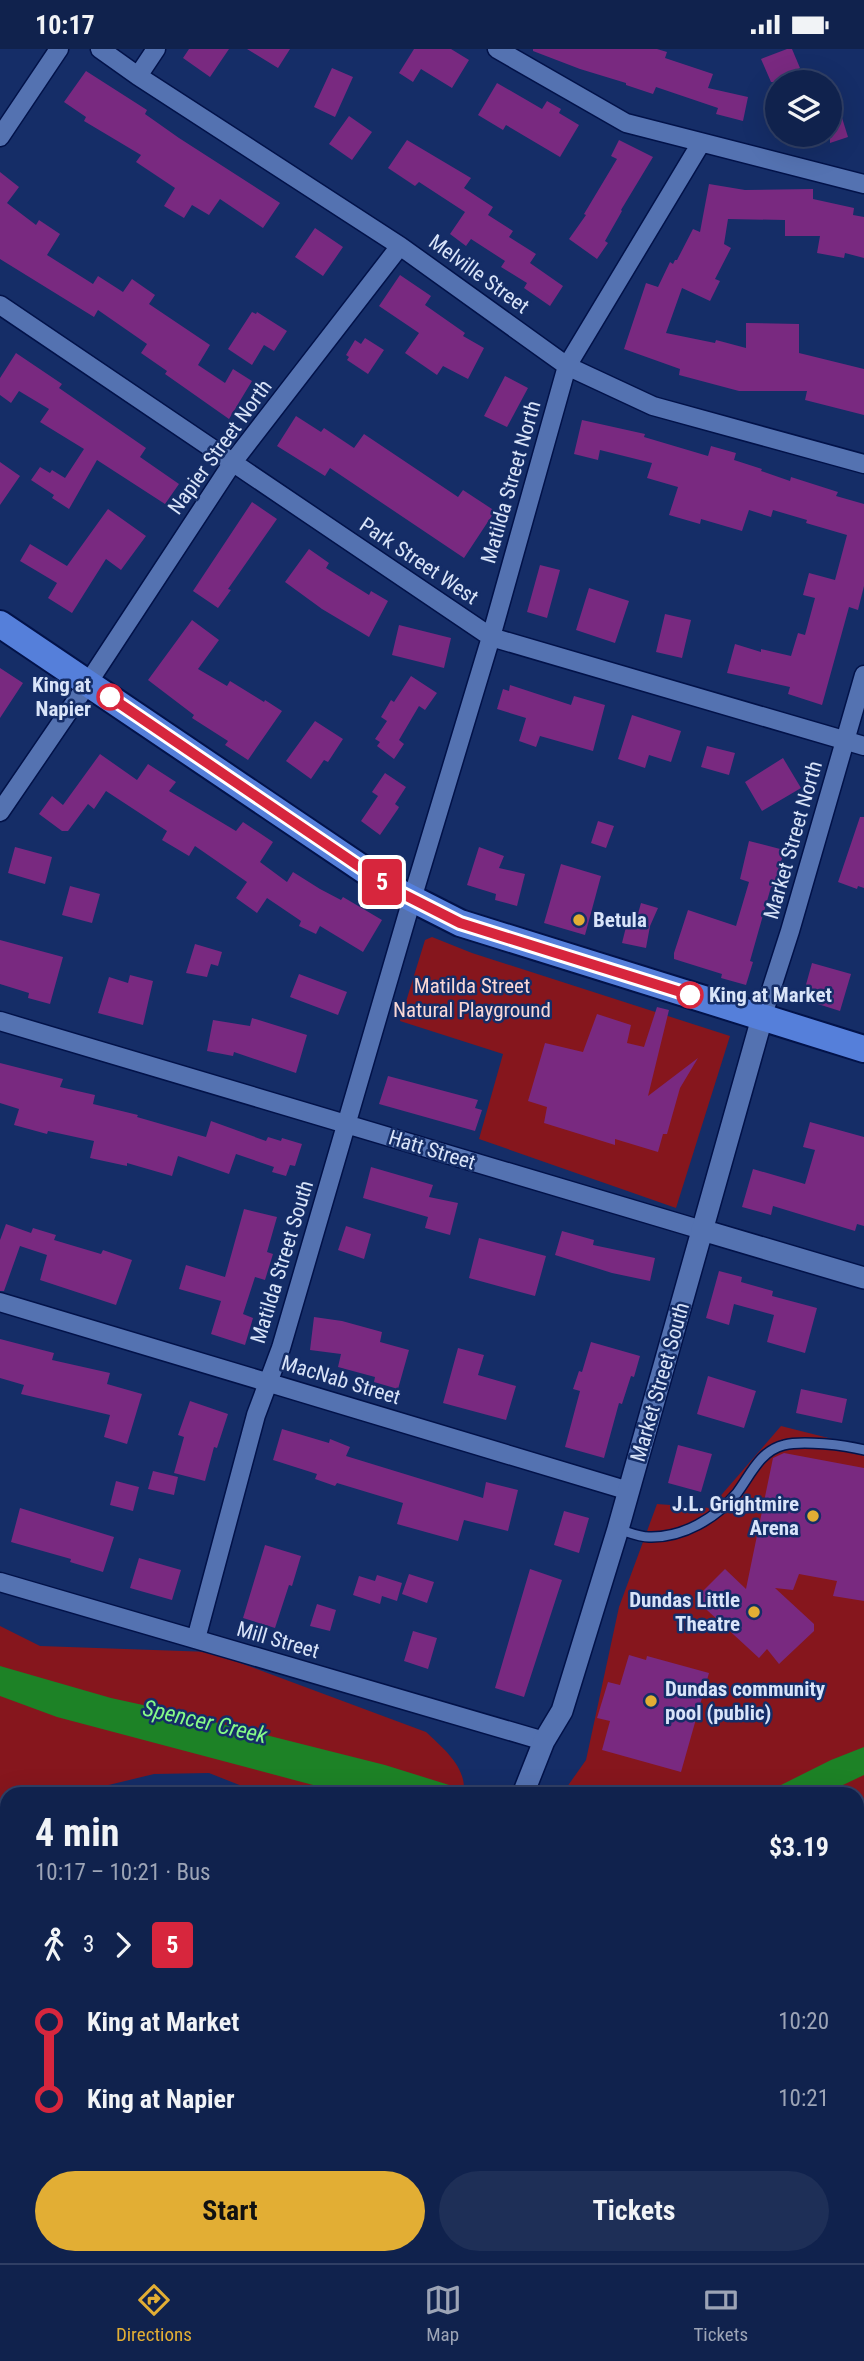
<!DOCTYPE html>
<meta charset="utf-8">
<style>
:root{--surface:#10224d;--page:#1e2f57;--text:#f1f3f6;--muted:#9ca4b6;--line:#303f65;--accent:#e2ae34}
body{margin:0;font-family:"Roboto Condensed",sans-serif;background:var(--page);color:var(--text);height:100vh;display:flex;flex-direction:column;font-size:26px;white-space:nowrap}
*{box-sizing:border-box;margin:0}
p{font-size:23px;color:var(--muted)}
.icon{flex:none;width:38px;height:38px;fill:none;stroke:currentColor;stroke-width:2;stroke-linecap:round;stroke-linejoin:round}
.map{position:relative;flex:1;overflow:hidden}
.details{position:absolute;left:0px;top:1738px;width:864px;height:478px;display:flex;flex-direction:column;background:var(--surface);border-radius:21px 21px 0 0;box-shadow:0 7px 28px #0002,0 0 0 2px var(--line)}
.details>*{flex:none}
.badge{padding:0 14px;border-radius:5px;font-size:24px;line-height:46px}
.fabs{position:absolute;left:765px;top:21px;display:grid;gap:14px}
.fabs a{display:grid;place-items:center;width:77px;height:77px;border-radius:50%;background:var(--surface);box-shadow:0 7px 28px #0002,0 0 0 2px var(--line);font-size:35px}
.map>.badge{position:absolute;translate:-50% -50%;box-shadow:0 0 0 4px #fff}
.legs{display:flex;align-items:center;gap:10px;height:77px;padding:0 35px;font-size:23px}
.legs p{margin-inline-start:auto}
.head{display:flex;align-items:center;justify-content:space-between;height:119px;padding:0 35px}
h1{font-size:38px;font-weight:700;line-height:52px}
.primary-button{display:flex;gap:14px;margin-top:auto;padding:14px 35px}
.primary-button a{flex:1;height:80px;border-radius:42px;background:var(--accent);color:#111;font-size:28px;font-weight:700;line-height:80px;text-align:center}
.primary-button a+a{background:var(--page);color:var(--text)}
ul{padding:0 35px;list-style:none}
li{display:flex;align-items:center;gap:24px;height:77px;font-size:26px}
li i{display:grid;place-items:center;width:10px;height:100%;margin:0 9px;background:currentColor}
li i::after{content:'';width:18px;height:18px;margin:-9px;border:5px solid;border-radius:50%;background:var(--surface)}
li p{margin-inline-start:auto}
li:first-child i{background:linear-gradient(#0000 50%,currentColor 0)}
li:last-child i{background:linear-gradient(currentColor 50%,#0000 0)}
.status{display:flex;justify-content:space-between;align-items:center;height:49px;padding:0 35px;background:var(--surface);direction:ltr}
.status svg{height:19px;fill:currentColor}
.dock{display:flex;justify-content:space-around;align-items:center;height:98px;border-top:2px solid var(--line);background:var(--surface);font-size:19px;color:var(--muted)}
.dock a{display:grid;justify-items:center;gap:4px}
.dock .selected{color:var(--accent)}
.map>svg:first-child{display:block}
</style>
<div class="status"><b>10:17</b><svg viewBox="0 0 49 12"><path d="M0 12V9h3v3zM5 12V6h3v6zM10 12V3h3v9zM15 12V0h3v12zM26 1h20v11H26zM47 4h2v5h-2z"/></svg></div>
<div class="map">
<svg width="864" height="2214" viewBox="0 0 864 2214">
<rect width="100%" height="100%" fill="#152d67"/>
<path fill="#86161d" d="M432 888 472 904 730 987 676 1159 479 1090 503 1005 400 972 425 891Z
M781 1377 864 1398V1806L858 1808V1745H562L586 1711 619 1558 657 1455 710 1459Z
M0 1577 40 1597 211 1603 426 1683C442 1698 469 1720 463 1745H262L209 1724 154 1725 88 1741 83 1745H7V1760L0 1759Z"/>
<path fill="#1d8226" d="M0 1617 111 1649 175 1663 385 1716 478 1745H347L57 1668 0 1647Z
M864 1698V1726L824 1745H763L831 1711Z"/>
<path fill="#792980" d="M189 0H229L210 28 183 9Z
M247 0H290L278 19Z
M414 0H451L469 11 452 39 421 20 413 33 399 24Z
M533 0H657L667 3 665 9 713 25 708 39 748 48 743 72 716 65 718 59 656 38 653 45 626 36V34L580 20 533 2Z
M787 0H792L800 19 797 21 802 33H771L761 10Z
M332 19 353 28 335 68 314 58Z
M86 22 147 61 145 65 179 89 280 154 263 179 220 150 209 166 192 156 184 169 164 157 175 139 136 113 141 106 84 72 86 68 64 53Z
M497 34 542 60 547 52 561 60 559 64 579 76 560 108 506 76 503 81 478 66Z
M833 40 848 88 830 94V41Z
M349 67 372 83 352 111 329 95Z
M407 91 471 129 464 139 493 158 488 166 513 182 509 188 536 205 530 214 563 237 550 257 524 239 527 234 501 218 505 212 471 190 466 197 450 185 465 163 419 133 415 137 388 119Z
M619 91 653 108 621 161 622 162 605 192 608 194 597 210 569 190 586 166 584 165 617 110 611 107Z
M0 123 19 138 7 154 36 176 39 171 60 185 47 206 93 235 98 227 123 243 132 230 155 246 149 255 210 296 198 316 225 334 233 320 252 332 229 370 165 325 167 322 141 304 147 295 98 261 94 268 0 210Z
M709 135 745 141 813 140V150L854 159 853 166 864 168V209L845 204 844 209 817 204 820 187H785V171L728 170 724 195 731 199 715 230 720 232 710 252 682 239 666 284 715 294 716 291 746 299V274L799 275V304L864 320V366L805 351 807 342H739L679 326 680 320 624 300 646 234 658 238 670 213 673 215 675 211H677L693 180 700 183Z
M315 179 343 198 323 227 295 208Z
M400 226 431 247 425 256 465 284 463 287 484 299 468 330 443 317 437 326 405 304 419 284 379 257Z
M252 263 256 265 257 263 287 282 274 302 264 296 252 316 228 300Z
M365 289 384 301 368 325 347 311 349 308 346 306 355 291 361 295Z
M16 304 62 335 59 339 146 399 140 408 179 435 165 455 97 411 69 460 52 449 54 446 31 431 40 418 50 424 52 421 65 429 84 400 40 373 49 360 19 342 11 354 0 346V329Z
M505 327 528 339 507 378 484 367Z
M296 367 321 383 324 379 354 399 364 385 458 448 463 441 495 462 464 509 330 419 325 427 277 397Z
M582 371 645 385 644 388 708 407 711 397 736 404 734 411 762 420 761 422 790 432 791 428 838 443 836 447 864 455V537L858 561 849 558 822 656 788 645 790 638 727 624 735 595 761 603V600L791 607 798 584 805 586 815 549 803 546 809 524 835 531 847 486 806 474 807 471 773 461 771 468 749 461 742 482 701 470 700 475 669 466 678 438 647 429 652 414 600 401 598 411 574 405Z
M0 413 20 427 0 456Z
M252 453 277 470 228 540 231 541 218 559 193 542Z
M108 460 146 487 121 521 106 510 72 564 48 549 57 534 20 512 30 495 67 517Z
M309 500 329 514 326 519 369 546 371 542 388 552 369 588 322 560 285 533Z
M540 516 560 521 547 569 527 563Z
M589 539 629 552 615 594 576 581Z
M665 565 691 571 682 609 656 603Z
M192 571 219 591 198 620 227 637 230 632 264 653 265 651 282 662 248 711 225 696 228 692 192 669 194 666 148 631Z
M399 576 451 589 444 619 392 606Z
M0 619 23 634 0 669Z
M411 627 437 644 425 661 419 657 399 691 404 695 394 710 377 697 380 693 375 690 387 672 381 668 391 651 394 653Z
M510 636 571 656 574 647 605 656 593 702 540 687 536 698 519 692 526 669 497 660 503 640 509 642Z
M632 666 681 682 671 713 649 706 645 719 618 710Z
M315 672 343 690 328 713 324 711 311 730 286 712Z
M707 697 735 704 729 726 701 718Z
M100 705 137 731 148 715 176 733 169 742 236 782 243 773 273 793 260 813 287 833 293 823 320 840 341 851 343 848 382 871 363 903 320 877 316 885 299 877 301 872 267 849 257 864 236 849 247 833 195 797 189 807 162 791 167 782 106 742 94 760 88 755 68 782H62L39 765 52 747 63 756Z
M783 709 801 739 762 762 745 733Z
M385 724 406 738 395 755 399 758 398 760 380 786 361 772 378 747 372 743Z
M860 768H864V839L858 837 857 840 838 833Z
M598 772 614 777 606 799 591 794Z
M749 792 784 801 775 839 771 838 750 912 753 913 746 936 721 929 722 925 674 910V904L688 861 736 877 749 833 740 830Z
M15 798 52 808 45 835 8 824Z
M479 798 504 807 499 819 525 825 517 857 495 851 496 845 467 836Z
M561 815 601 827 585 886 544 874Z
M70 837 100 845 92 874 62 866Z
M641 854 658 859 650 877 646 899 622 894 628 870 636 872Z
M0 891 63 908 50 955 28 949 29 944 0 935Z
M195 895 222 903 218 917 211 915 207 928 186 924Z
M812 914 851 925 840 962 802 950Z
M299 925 347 943 338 966 290 948Z
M130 926 153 932 143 976 98 964 109 928 128 934Z
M657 958 669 961 648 1047 698 1009 680 1039 667 1085H663L658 1103 615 1090V1096L544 1074 547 1058 528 1052 545 994 583 1003 597 965 631 976 627 994 644 998Z
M252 969 307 986 296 1024 234 1003 233 1007 207 1002 213 971 250 977Z
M0 1014 63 1030 60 1038 95 1046 93 1055 138 1066 137 1068 206 1088 211 1072 266 1092 268 1088 281 1092 282 1089 302 1095 295 1117 290 1116 286 1127 272 1123 274 1118 236 1105 229 1125 178 1107 172 1127 127 1114V1117L90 1109 94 1092 48 1082 47 1085 14 1076 19 1060 0 1054Z
M388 1027 478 1051 475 1059 482 1061 475 1082 379 1055Z
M810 1073 864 1088V1177L857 1175 855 1182 773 1157 771 1166 742 1158 753 1120 805 1135 815 1101 803 1098Z
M371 1118 433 1136 429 1148 458 1154 450 1186 425 1179 428 1168 363 1149Z
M244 1160 277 1168 267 1203 273 1205 265 1231 255 1228 243 1265 253 1269 245 1296 211 1285 221 1252 179 1240 186 1216 225 1228Z
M6 1175 31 1184 33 1179 56 1186 54 1191 101 1205 103 1201 132 1211 116 1256 40 1231 47 1206 20 1197 4 1242H0V1191Z
M346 1177 371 1185 364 1210 338 1201Z
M562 1182 594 1191 593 1196 655 1209 650 1232 612 1224 555 1206Z
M479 1189 546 1207 535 1247 469 1229Z
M719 1222 742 1228 741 1233 773 1242 772 1247 817 1259 805 1304 767 1293 774 1266 734 1255 729 1276 706 1269Z
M314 1268 342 1272 382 1283 380 1293 409 1301 398 1340 374 1333 375 1328 338 1318 341 1305 310 1301Z
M0 1290 54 1304 52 1311 110 1324 107 1335 142 1345 127 1395 104 1388 110 1366 21 1345 24 1336 0 1329Z
M591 1293 640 1307 634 1328 631 1327 622 1355 619 1354 604 1409 565 1398 580 1342 573 1340 579 1322 582 1323Z
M458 1299 484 1306 478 1326 516 1337 506 1371 443 1354Z
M708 1327 756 1342 744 1379 697 1365Z
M801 1340 847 1350 842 1374 796 1364Z
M190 1352 228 1365 217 1399 214 1398 205 1432 174 1424 184 1388 178 1386Z
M282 1380 329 1394 330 1390 350 1398 346 1407 483 1449 486 1433 518 1441 508 1482 464 1471 458 1492 397 1475 403 1454 337 1434 335 1437 315 1430 317 1425 273 1411Z
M678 1396 712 1405 701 1443 668 1434Z
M784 1404 864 1419V1552L833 1547 837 1532 799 1525 793 1541 775 1539 814 1575V1582L779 1615 767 1600 759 1609 695 1550 725 1520 746 1540 773 1409Z
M153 1422 178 1428 174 1446 148 1440Z
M116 1432 139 1438 133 1462 110 1456Z
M20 1459 114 1488 103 1523 70 1513 71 1510 11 1493Z
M564 1462 589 1469 579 1504 554 1496Z
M265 1496 301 1507 292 1537 289 1536 275 1579 243 1569Z
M139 1509 181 1521 172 1551 130 1539Z
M530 1520 562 1531 524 1648 495 1639Z
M409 1525 434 1533 427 1554 402 1545Z
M377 1526 402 1534 397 1552 382 1547 380 1555 353 1546 359 1527 375 1532Z
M317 1555 336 1561 330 1582 310 1577Z
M413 1582 437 1589 428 1620 404 1612Z
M629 1606 646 1611 647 1607 709 1624 681 1723 602 1701 610 1672 597 1669 608 1633 620 1636Z"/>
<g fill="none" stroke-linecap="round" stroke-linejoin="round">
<defs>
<path id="service" d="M618 1480C628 1483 639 1488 649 1488 683 1489 716 1469 737 1444 751 1425 760 1402 784 1396 802 1391 845 1396 864 1401"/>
<path id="minor" d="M100 0 138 27 400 197 567 317 653 357 864 415
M497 0 626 74 864 135
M138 27 156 0
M0 88 59 0
M0 256 491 588 864 697
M0 763 88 634 233 413 400 197
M762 969 790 882 864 626
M0 972 702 1181
M0 1253 629 1442
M0 1533 544 1692
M196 1590 256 1366 281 1299 412 850 491 588 567 317 701 94
M0 1899 7 1901
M858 1966 864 1964
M0 2160 7 2162
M147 2208 157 2214
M563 2208V2214
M836 2214 855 2208"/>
<path id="tertiary" d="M702 1181 864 1229
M523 1745 544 1692 562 1662 618 1480 762 969
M192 2214 197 2208"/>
<path id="primary" d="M0 575 391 839 460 874 864 1000"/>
</defs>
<use href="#service" stroke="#021249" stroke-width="12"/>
<use href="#minor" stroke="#021249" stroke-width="21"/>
<use href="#tertiary" stroke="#021249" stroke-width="24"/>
<use href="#primary" stroke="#021249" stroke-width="30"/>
<use href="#service" stroke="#5472b1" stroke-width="9"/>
<use href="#minor" stroke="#5472b1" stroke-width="18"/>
<use href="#tertiary" stroke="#5472b1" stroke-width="21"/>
<use href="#primary" stroke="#557fda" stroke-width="26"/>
</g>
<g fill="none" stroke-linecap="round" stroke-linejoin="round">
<defs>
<path id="line-1" d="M110 648 391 839 460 874 690 946"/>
</defs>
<use href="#line-1" stroke="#fff" stroke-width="16"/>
<use href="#line-1" stroke="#d7263d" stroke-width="10"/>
</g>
<g fill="#fff" stroke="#d7263d" stroke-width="3.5">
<circle cx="110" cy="648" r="12"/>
<circle cx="690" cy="946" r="12"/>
</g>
<g fill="#e2ae34" stroke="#152d67" stroke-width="2.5">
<circle cx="579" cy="871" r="7"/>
<circle cx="813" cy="1467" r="7"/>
<circle cx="754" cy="1563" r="7"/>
<circle cx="651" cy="1652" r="7"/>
</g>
<g text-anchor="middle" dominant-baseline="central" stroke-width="5" stroke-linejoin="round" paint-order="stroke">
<g font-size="21" fill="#d9e4f9" stroke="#152d67">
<text transform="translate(479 225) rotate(36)">Melville Street</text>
<text transform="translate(220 398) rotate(-54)">Napier Street North</text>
<text transform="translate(511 433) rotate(-74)">Matilda Street North</text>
<text transform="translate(419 512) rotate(34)">Park Street West</text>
<text transform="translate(793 791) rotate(-74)">Market Street North</text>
<text transform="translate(432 1101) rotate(17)">Hatt Street</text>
<text transform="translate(282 1213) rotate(-73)">Matilda Street South</text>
<text transform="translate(341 1331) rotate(17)">MacNab Street</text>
<text transform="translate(660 1333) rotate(-74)">Market Street South</text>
<text transform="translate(278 1591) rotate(16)">Mill Street</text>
</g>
<g font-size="21" font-weight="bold" fill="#d9e4f9" stroke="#152d67" text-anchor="end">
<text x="91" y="636">King at<tspan x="91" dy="24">Napier</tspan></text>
<text x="709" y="946" text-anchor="start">King at Market</text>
</g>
<g font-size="21" font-weight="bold" fill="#d9e4f9" stroke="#152d67" text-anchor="start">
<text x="593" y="871">Betula</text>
<text x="799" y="1455" text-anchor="end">J.L. Grightmire<tspan x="799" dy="24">Arena</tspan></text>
<text x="740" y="1551" text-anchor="end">Dundas Little<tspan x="740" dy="24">Theatre</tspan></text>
<text x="665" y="1640">Dundas community<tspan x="665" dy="24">pool (public)</tspan></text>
</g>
<g font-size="21" fill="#fad8d5" stroke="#152d67">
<text x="472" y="937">Matilda Street<tspan x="472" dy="24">Natural Playground</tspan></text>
</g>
<g font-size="23" font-style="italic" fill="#86fb88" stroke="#152d67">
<text transform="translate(205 1673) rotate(13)">Spencer Creek</text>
</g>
</g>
</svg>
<div class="fabs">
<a><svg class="icon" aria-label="layers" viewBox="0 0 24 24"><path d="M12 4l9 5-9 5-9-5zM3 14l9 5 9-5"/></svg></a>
</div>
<b class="badge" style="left:382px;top:833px;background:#d7263d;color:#fff">5</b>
<section class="details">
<div class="head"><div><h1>4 min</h1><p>10:17 – 10:21 · Bus</p></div><b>$3.19</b></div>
<div class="legs"><svg class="icon" aria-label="walk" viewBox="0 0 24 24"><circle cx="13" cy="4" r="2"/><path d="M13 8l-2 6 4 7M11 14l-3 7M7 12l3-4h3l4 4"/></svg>3<svg class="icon" aria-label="forward" viewBox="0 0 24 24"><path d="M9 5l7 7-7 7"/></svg><b class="badge" style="background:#d7263d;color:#fff">5</b></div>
<ul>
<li><i style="color:#d7263d"></i><b>King at Market</b><p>10:20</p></li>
<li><i style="color:#d7263d"></i><b>King at Napier</b><p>10:21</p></li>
</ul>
<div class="primary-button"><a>Start</a><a>Tickets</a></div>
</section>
</div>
<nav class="dock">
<a class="selected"><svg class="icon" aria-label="directions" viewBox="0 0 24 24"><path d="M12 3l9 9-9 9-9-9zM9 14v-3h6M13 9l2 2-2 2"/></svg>Directions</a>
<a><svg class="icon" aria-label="map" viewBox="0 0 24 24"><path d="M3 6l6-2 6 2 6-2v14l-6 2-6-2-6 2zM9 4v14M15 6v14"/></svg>Map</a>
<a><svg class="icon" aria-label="tickets" viewBox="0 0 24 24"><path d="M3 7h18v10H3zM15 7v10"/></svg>Tickets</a>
</nav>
